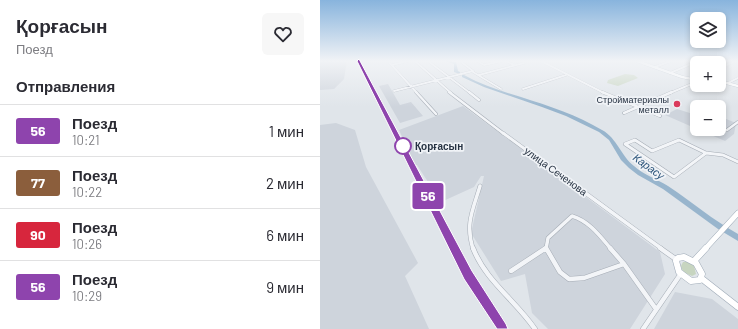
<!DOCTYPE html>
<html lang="ru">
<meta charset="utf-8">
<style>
:root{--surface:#fff;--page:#f7f7f7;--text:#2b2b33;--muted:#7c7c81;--line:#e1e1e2}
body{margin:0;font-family:Barlow,sans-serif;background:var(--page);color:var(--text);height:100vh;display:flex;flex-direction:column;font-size:15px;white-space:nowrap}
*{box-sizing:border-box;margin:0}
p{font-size:13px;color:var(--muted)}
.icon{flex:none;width:22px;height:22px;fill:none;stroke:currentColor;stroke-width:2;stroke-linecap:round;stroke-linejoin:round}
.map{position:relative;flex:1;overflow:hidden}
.drawer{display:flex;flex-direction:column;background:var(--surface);width:320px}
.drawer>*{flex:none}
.badge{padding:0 8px;border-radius:3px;font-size:14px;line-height:26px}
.buttons{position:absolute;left:370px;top:12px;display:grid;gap:8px}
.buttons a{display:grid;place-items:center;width:36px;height:36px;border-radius:6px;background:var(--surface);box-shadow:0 2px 6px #0003;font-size:20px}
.map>.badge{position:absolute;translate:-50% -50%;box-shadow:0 0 0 2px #fff}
h2{padding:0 16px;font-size:15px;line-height:36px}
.round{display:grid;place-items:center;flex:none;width:42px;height:42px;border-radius:6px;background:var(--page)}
.headline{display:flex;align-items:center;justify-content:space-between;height:68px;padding:0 16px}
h1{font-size:19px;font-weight:800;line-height:30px}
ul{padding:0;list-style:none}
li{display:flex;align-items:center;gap:12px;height:52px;padding:0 16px;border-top:1px solid var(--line)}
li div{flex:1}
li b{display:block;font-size:15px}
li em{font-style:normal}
li .badge{min-width:44px;font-weight:700;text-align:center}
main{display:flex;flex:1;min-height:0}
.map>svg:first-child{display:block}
</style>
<main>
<section class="drawer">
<div class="headline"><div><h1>Қорғасын</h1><p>Поезд</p></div><a class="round"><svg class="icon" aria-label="heart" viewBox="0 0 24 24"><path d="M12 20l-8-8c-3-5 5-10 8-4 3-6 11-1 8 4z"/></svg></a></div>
<h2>Отправления</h2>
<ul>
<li><span class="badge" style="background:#8e44ad;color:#fff">56</span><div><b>Поезд</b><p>10:21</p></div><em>1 мин</em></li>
<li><span class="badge" style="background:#8b5e3c;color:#fff">77</span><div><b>Поезд</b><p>10:22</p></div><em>2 мин</em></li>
<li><span class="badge" style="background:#d7263d;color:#fff">90</span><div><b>Поезд</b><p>10:26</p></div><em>6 мин</em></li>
<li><span class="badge" style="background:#8e44ad;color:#fff">56</span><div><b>Поезд</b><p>10:29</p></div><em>9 мин</em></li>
</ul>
</section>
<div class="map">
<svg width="418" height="329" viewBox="0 0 418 329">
<rect width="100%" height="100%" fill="#e0e5ea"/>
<path fill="#ced4dc" d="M0 61H27L24 79 14 89 0 90Z
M68 84 80 105 91 102 103 116 80 123 59 86Z
M143 106 340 252 345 274 310 329H228L212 313 205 274 181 281 151 233 164 176H161L154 187 121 202 97 165H95L79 130Z
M357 109 373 114 377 111V129L345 115Z
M399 116 416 123 414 134 405 141 377 129H399Z
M16 123 35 130 46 167 98 263 85 276 109 329H0V125Z
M355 292 392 299 418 319V329H334Z"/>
<path fill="#c7d5c0" d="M305 74 314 75 318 78 298 86 287 83 288 80Z
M363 262H368L374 266 376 274 372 276 363 272 361 266Z"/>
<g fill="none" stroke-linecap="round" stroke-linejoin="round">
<path fill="#98b5cd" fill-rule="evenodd" d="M125 61H129L136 62 138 71 140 72V74L134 72V64Z
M142 75H144C162 85 181 91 201 97 229 106 257 115 282 130 297 138 301 156 314 166 324 175 337 179 348 186 372 202 393 220 418 234V241L398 229 343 189 318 175 309 168 301 160 289 140 279 132 246 116 222 107 164 87 142 77Z"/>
<defs>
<path id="minor-far4" d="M68 61 97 93
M95 61 131 93
M108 61 150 93
M140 61 153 71
M157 61 164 65 182 61
M186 61 194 65
M224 61H221L284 93
M72 65 88 61
M335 67 351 61
M399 69 415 61
M153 72 181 89
M350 73 378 61
M159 75 204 63
M408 83 418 78
M203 89 246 75
M74 91 153 71
M350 93 374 83 377 79"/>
<path id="minor-far3" d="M96 92 116 114
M129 92 184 134
M149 92 159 100
M282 92 340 116
M304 113 352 92
M407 130 418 122"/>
<path id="minor-far2" d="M183 133 254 185
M315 140 332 151 359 140 386 153 354 177 305 144Z
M386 153 403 155 418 162"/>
<path id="minor-far1" d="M253 184 342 249
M153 249C145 223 153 210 160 186
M226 249 228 238 252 216C269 221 280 236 291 249"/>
<path id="minor" d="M153 248C165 280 196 301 215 329
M226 248 240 272 249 279 264 278 304 264
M290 248 304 264
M340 248 357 260
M304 264 336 309
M191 271 226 248
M323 329 360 275"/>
<path id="major-far2" d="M317 61 362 77 377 80
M399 81 418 86"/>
<path id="major-far1" d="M385 249 418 213"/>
<path id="major" d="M364 257 376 263 382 274 380 280 371 281 359 272 356 261 358 258Z
M374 261 386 248
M381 278 418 307"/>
</defs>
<use href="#minor-far4" stroke="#a5acb5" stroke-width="2.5"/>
<use href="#minor-far3" stroke="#a5acb5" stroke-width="3.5"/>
<use href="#minor-far2" stroke="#a5acb5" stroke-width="4"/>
<use href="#minor-far1" stroke="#a5acb5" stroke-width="4.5"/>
<use href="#minor" stroke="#a5acb5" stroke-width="5.5"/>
<use href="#major-far2" stroke="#9eaab7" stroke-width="3"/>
<use href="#major-far1" stroke="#9eaab7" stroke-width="6"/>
<use href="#major" stroke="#9eaab7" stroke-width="7"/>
<use href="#minor-far4" stroke="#f3f5f8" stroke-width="2"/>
<use href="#minor-far3" stroke="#f3f5f8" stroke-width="2.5"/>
<use href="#minor-far2" stroke="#f3f5f8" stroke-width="3"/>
<use href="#minor-far1" stroke="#f3f5f8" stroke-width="3.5"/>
<use href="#minor" stroke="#f3f5f8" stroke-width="4.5"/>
<use href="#major-far2" stroke="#fff" stroke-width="2.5"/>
<use href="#major-far1" stroke="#fff" stroke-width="5"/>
<use href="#major" stroke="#fff" stroke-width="6"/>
<path stroke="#788595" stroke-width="1" stroke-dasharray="1 2.5" stroke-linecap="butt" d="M39 61 135 249"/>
<path stroke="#788595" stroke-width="1.5" stroke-dasharray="3 6" stroke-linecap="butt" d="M134 248 148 275 182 329"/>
</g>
<linearGradient id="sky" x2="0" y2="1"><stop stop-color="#88b4dd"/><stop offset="0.57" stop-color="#f1f3f6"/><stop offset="1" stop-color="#f1f3f6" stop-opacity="0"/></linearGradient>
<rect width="418" height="107" fill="url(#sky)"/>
<path fill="#8e44ad" stroke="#fff" d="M39 59 152 271 186 324 188 329H177L144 279 37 61Z"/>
<circle fill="#da3a5c" stroke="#f0f3f7" stroke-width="1.5" cx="357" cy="104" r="4"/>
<circle fill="#fff" stroke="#8e44ad" stroke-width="2" cx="83" cy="146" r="8"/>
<g text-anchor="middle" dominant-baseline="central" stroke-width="3.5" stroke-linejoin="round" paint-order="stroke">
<g font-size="9" fill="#273343" stroke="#f0f3f7" text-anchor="end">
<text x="349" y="99">Стройматериалы<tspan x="349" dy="10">металл</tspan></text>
</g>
<g font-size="10" font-weight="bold" fill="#273343" stroke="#f0f3f7" text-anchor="start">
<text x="95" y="146">Қорғасын</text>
</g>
<g font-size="10" fill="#273343" stroke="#f0f3f7">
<text transform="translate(236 171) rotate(36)">улица Сеченова</text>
</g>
<g font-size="11" font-style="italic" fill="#2d557b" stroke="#f0f3f7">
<text transform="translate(329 166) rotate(36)">Карасу</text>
</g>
</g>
</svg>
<div class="buttons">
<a><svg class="icon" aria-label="layers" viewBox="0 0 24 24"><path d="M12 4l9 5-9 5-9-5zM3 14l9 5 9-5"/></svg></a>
<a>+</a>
<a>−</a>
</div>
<b class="badge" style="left:108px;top:196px;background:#8e44ad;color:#fff">56</b>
</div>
</main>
